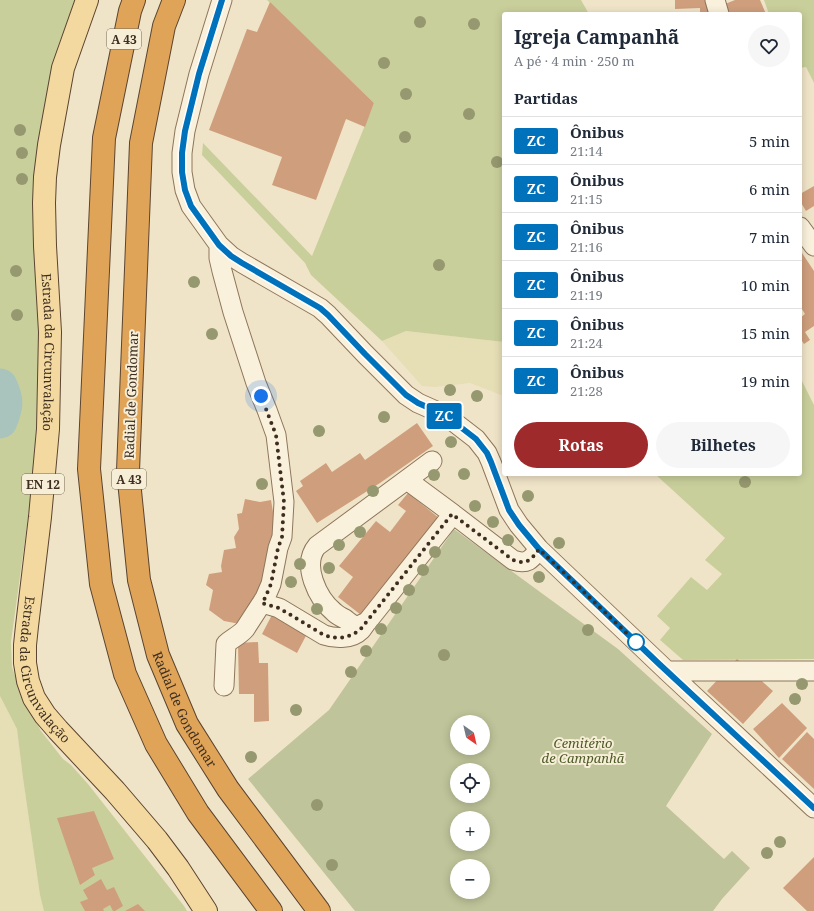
<!DOCTYPE html>
<html lang="pt">
<meta charset="utf-8">
<style>
:root{--surface:#fff;--page:#f6f6f7;--text:#1f2937;--muted:#747a83;--line:#e0e1e3;--accent:#9e2a2b}
body{margin:0;font-family:"Noto Serif",serif;background:var(--page);color:var(--text);height:100vh;display:flex;flex-direction:column;font-size:15px;white-space:nowrap}
*{box-sizing:border-box;margin:0}
p{font-size:13px;color:var(--muted)}
.icon{flex:none;width:22px;height:22px;fill:none;stroke:currentColor;stroke-width:2;stroke-linecap:round;stroke-linejoin:round}
.map{position:relative;flex:1;overflow:hidden}
.details{position:absolute;left:502px;top:12px;width:300px;height:464px;display:flex;flex-direction:column;background:var(--surface);border-radius:4px;box-shadow:0 2px 10px #0003}
.details>*{flex:none}
.badge{padding:0 8px;border-radius:3px;font-size:14px;line-height:26px}
.needle{width:26px;rotate:146deg}
.controls{position:absolute;left:450px;top:715px;display:grid;gap:8px}
.controls a{display:grid;place-items:center;width:40px;height:40px;border-radius:50%;background:var(--surface);box-shadow:0 2px 10px #0003;font-size:20px}
.you{position:absolute;width:20px;height:20px;margin:-10px;border:3px solid #fff;border-radius:50%;background:#1a73e8;box-shadow:0 0 0 6px #1a73e833}
.map>.badge{position:absolute;translate:-50% -50%;box-shadow:0 0 0 2px #fff}
h2{padding:0 12px;font-size:15px;line-height:36px}
.round{display:grid;place-items:center;flex:none;width:42px;height:42px;border-radius:21px;background:var(--page)}
.overview{display:flex;align-items:center;justify-content:space-between;height:68px;padding:0 12px}
h1{font-size:19px;font-weight:700;line-height:30px}
.button{display:flex;gap:8px;margin-top:auto;padding:8px 12px}
.button a{flex:1;height:46px;border-radius:24px;background:var(--accent);color:#fff;font-size:16px;font-weight:700;line-height:46px;text-align:center}
.button a+a{background:var(--page);color:var(--text)}
ul{padding:0;list-style:none}
li{display:flex;align-items:center;gap:12px;height:48px;padding:0 12px;border-top:1px solid var(--line)}
li div{flex:1}
li b{display:block;font-size:15px}
li em{font-style:normal}
li .badge{min-width:44px;font-weight:700;text-align:center}
.map>svg:first-child{display:block}
</style>
<div class="map">
<svg width="814" height="911" viewBox="0 0 814 911">
<rect width="100%" height="100%" fill="#f0e4c8"/>
<path fill="#e6deb5" d="M406 331 504 342V396L470 383 435 387 422 386 382 341Z
M0 696 17 729 23 778 40 895 44 911H0Z"/>
<path fill="#c9cf9b" d="M0 0H76L59 44 49 86 36 177 33 225 37 261 40 350 37 418 31 496 11 642 12 667 21 693 41 731 63 759 71 765 88 784 184 906 187 911H44L40 895 23 778 17 729 0 696Z
M267 0H581L589 14H504V342L406 331 382 341 311 275 305 263 202 155 203 143 312 256 374 103Z
M764 0H814V83L806 67 800 68V14H769Z
M800 377 814 405V659L683 660 660 640 670 628 657 616 691 577 707 590 722 574 705 560 725 538 655 474H800Z"/>
<path fill="#bfc49a" fill-rule="evenodd" d="M454 529 618 649 712 734 666 806 724 859 732 851 750 868 722 899 713 911H355L248 779 329 710ZM457 722H483V748H457ZM457 770H483V796H457ZM457 818H483V844H457ZM457 866H483V892H457Z"/>
<g fill="none" stroke-linecap="round" stroke-linejoin="round">
<path stroke="#a9c4bc" stroke-width="35" d="M0 386C7 401 6 406 0 421"/>
</g>
<path fill="#cf9f7d" d="M675 0H713L714 14H700V8L675 9Z
M735 0H760L766 14H724L720 6Z
M270 2 374 103 365 127 346 119 316 200 272 185 282 157 209 130 247 29 257 32Z
M814 186V206L806 211 800 201V194Z
M800 250 814 271V326L805 332 810 340 804 344 800 338V318L805 314 800 306Z
M417 423 433 446 380 483 317 523 296 491 303 486 300 481 326 463 332 472 360 453 365 460Z
M408 493 439 518 361 615 338 597 353 577 339 566 376 521 390 532 406 511 398 505Z
M245 499 260 502 271 500 277 536 267 587 240 624 224 621 209 610 213 590 206 585 209 574 222 572 221 566 224 550 236 548 234 537 239 529 237 514 242 513Z
M274 611 309 630 297 653 262 634Z
M258 642 259 663H268L269 721 254 722V694H239L238 643Z
M737 659 773 691 743 724 707 691Z
M782 703 807 728 779 758 753 729Z
M807 732 814 739V789L782 759Z
M94 811 114 859 92 868 95 875 80 885 57 818Z
M814 857V911H807L783 888Z
M101 879 107 890 114 887 123 906 115 911H113L110 905 103 909 104 911H85L80 902 88 899 83 890Z
M138 904 145 911H125Z"/>
<g fill="none" stroke-linecap="round" stroke-linejoin="round">
<defs>
<path id="minor" d="M222 0 199 74 185 131 182 153V172L185 190 191 206 219 245 231 256 242 263 320 308 328 315 365 354 406 395 418 403 436 411 454 422 476 439 487 453 491 462 509 510 519 525 539 549 667 671 814 808
M715 0 719 14
M800 227 814 246
M219 245V258L222 271 233 312 256 383 267 410 276 435 284 502 282 537 278 548 271 584 265 598 245 629C239 636 232 638 226 644L224 686
M432 461 317 546C301 565 318 599 334 612 337 615 341 617 345 619 349 622 353 626 358 626 361 625 364 623 367 622L453 514 513 560C527 565 531 560 539 549
M407 480 453 514
M262 603 279 608 324 635C336 639 352 639 361 630 363 628 365 624 367 622
M667 671H814"/>
<g id="primary">
<path id="s1" d="M87 0 63 68 49 145 45 177 44 203 45 246 50 332 48 429 40 517 27 626 25 645V663L28 681 34 698 45 715 58 730 115 791 157 840 178 868 206 911"/>
</g>
<g id="motorway">
<path d="M134 0 130 11 104 138 89 469 101 584 125 674 156 744 198 813 271 911"/>
<path id="s2" d="M174 0 164 26 141 143 128 471 139 580 158 655 187 724 228 789 319 911"/>
</g>
</defs>
<use href="#minor" stroke="#8d765c" stroke-width="21"/>
<use href="#primary" stroke="#5b4430" stroke-width="24"/>
<use href="#motorway" stroke="#5b4430" stroke-width="24"/>
<use href="#minor" stroke="#faf1dc" stroke-width="19"/>
<use href="#primary" stroke="#f3d9a0" stroke-width="22"/>
<use href="#motorway" stroke="#e0a458" stroke-width="22"/>
</g>
<g fill="#96986f">
<circle cx="420" cy="22" r="6"/>
<circle cx="474" cy="24" r="6"/>
<circle cx="384" cy="63" r="6"/>
<circle cx="406" cy="94" r="6"/>
<circle cx="469" cy="114" r="6"/>
<circle cx="20" cy="130" r="6"/>
<circle cx="405" cy="137" r="6"/>
<circle cx="22" cy="153" r="6"/>
<circle cx="497" cy="162" r="6"/>
<circle cx="22" cy="179" r="6"/>
<circle cx="439" cy="265" r="6"/>
<circle cx="16" cy="271" r="6"/>
<circle cx="194" cy="282" r="6"/>
<circle cx="17" cy="315" r="6"/>
<circle cx="212" cy="334" r="6"/>
<circle cx="450" cy="390" r="6"/>
<circle cx="477" cy="396" r="6"/>
<circle cx="384" cy="417" r="6"/>
<circle cx="319" cy="431" r="6"/>
<circle cx="451" cy="442" r="6"/>
<circle cx="464" cy="474" r="6"/>
<circle cx="434" cy="475" r="6"/>
<circle cx="745" cy="482" r="6"/>
<circle cx="262" cy="484" r="6"/>
<circle cx="373" cy="491" r="6"/>
<circle cx="528" cy="496" r="6"/>
<circle cx="475" cy="506" r="6"/>
<circle cx="493" cy="522" r="6"/>
<circle cx="360" cy="532" r="6"/>
<circle cx="508" cy="540" r="6"/>
<circle cx="559" cy="543" r="6"/>
<circle cx="339" cy="545" r="6"/>
<circle cx="435" cy="552" r="6"/>
<circle cx="300" cy="564" r="6"/>
<circle cx="329" cy="568" r="6"/>
<circle cx="423" cy="570" r="6"/>
<circle cx="539" cy="577" r="6"/>
<circle cx="291" cy="582" r="6"/>
<circle cx="409" cy="590" r="6"/>
<circle cx="396" cy="608" r="6"/>
<circle cx="317" cy="609" r="6"/>
<circle cx="381" cy="629" r="6"/>
<circle cx="588" cy="630" r="6"/>
<circle cx="366" cy="651" r="6"/>
<circle cx="444" cy="655" r="6"/>
<circle cx="351" cy="672" r="6"/>
<circle cx="802" cy="684" r="6"/>
<circle cx="795" cy="699" r="6"/>
<circle cx="296" cy="710" r="6"/>
<circle cx="251" cy="757" r="6"/>
<circle cx="317" cy="805" r="6"/>
<circle cx="780" cy="842" r="6"/>
<circle cx="767" cy="853" r="6"/>
<circle cx="332" cy="865" r="6"/>
</g>
<g fill="none" stroke-linecap="round" stroke-linejoin="round">
<defs>
<path id="line" d="M222 0 199 74 185 131 182 153V172L185 190 191 206 219 245 231 256 242 263 320 308 328 315 365 354 406 395 418 403 436 411 454 422 476 439 487 453 491 462 509 510 519 525 539 549 657 662 814 808"/>
</defs>
<use href="#line" stroke="#fff" stroke-width="9"/>
<use href="#line" stroke="#0072bc" stroke-width="6"/>
<path stroke="#3d2e20" stroke-width="4" stroke-dasharray="0 7.2" d="M261 396 276 435 278 452 284 502 282 537 278 548 271 584 265 598 262 603 279 608 324 635C337 640 349 638 360 630L452 514 513 560C527 565 531 560 539 549L638 644 636 642"/>
</g>
<circle fill="#fff" stroke="#0072bc" stroke-width="2" cx="636" cy="642" r="8"/>
<g text-anchor="middle" dominant-baseline="central" stroke-width="4" stroke-linejoin="round" paint-order="stroke">
<g fill="#f7eed8" stroke="#756857" stroke-width="1">
<rect x="107" y="29" width="34" height="20" rx="3"/>
<rect x="112" y="469" width="34" height="20" rx="3"/>
<rect x="22" y="474" width="42" height="20" rx="3"/>
</g>
<g font-size="12" font-weight="bold" fill="#3d2e20">
<text x="124" y="39">A 43</text>
<text x="129" y="479">A 43</text>
<text x="43" y="484">EN 12</text>
</g>
<g font-size="13" fill="#3d2e20" stroke="#f7eed8">
<text stroke="none"><textPath href="#s1" startOffset="358">Estrada da Circunvalação</textPath></text>
<text transform="translate(131 395) rotate(-88)">Radial de Gondomar</text>
<text stroke="none"><textPath href="#s1" startOffset="682">Estrada da Circunvalação</textPath></text>
<text stroke="none"><textPath href="#s2" startOffset="723">Radial de Gondomar</textPath></text>
</g>
<g font-size="13" font-style="italic" fill="#4d5a26" stroke="#f7eed8">
<text x="583" y="743">Cemitério<tspan x="583" dy="15">de Campanhã</tspan></text>
</g>
</g>
</svg>
<div class="controls">
<a><svg class="needle" viewBox="-14 -14 28 28"><path d="M0-13l5 13h-10z" fill="#e53935"/><path d="M0 13l5-13h-10z" fill="#747a83"/></svg></a>
<a><svg class="icon" aria-label="locate" viewBox="0 0 24 24"><circle cx="12" cy="12" r="6"/><path d="M12 2v4M12 18v4M2 12h4M18 12h4"/></svg></a>
<a>+</a>
<a>−</a>
</div>
<div class="you" style="left:261px;top:396px"></div>
<b class="badge" style="left:444px;top:416px;background:#0072bc;color:#fff">ZC</b>
<section class="details">
<div class="overview"><div><h1>Igreja Campanhã</h1><p>A pé · 4 min · 250 m</p></div><a class="round"><svg class="icon" aria-label="heart" viewBox="0 0 24 24"><path d="M12 20l-8-8c-3-5 5-10 8-4 3-6 11-1 8 4z"/></svg></a></div>
<h2>Partidas</h2>
<ul>
<li><span class="badge" style="background:#0072bc;color:#fff">ZC</span><div><b>Ônibus</b><p>21:14</p></div><em>5 min</em></li>
<li><span class="badge" style="background:#0072bc;color:#fff">ZC</span><div><b>Ônibus</b><p>21:15</p></div><em>6 min</em></li>
<li><span class="badge" style="background:#0072bc;color:#fff">ZC</span><div><b>Ônibus</b><p>21:16</p></div><em>7 min</em></li>
<li><span class="badge" style="background:#0072bc;color:#fff">ZC</span><div><b>Ônibus</b><p>21:19</p></div><em>10 min</em></li>
<li><span class="badge" style="background:#0072bc;color:#fff">ZC</span><div><b>Ônibus</b><p>21:24</p></div><em>15 min</em></li>
<li><span class="badge" style="background:#0072bc;color:#fff">ZC</span><div><b>Ônibus</b><p>21:28</p></div><em>19 min</em></li>
</ul>
<div class="button"><a>Rotas</a><a>Bilhetes</a></div>
</section>
</div>
